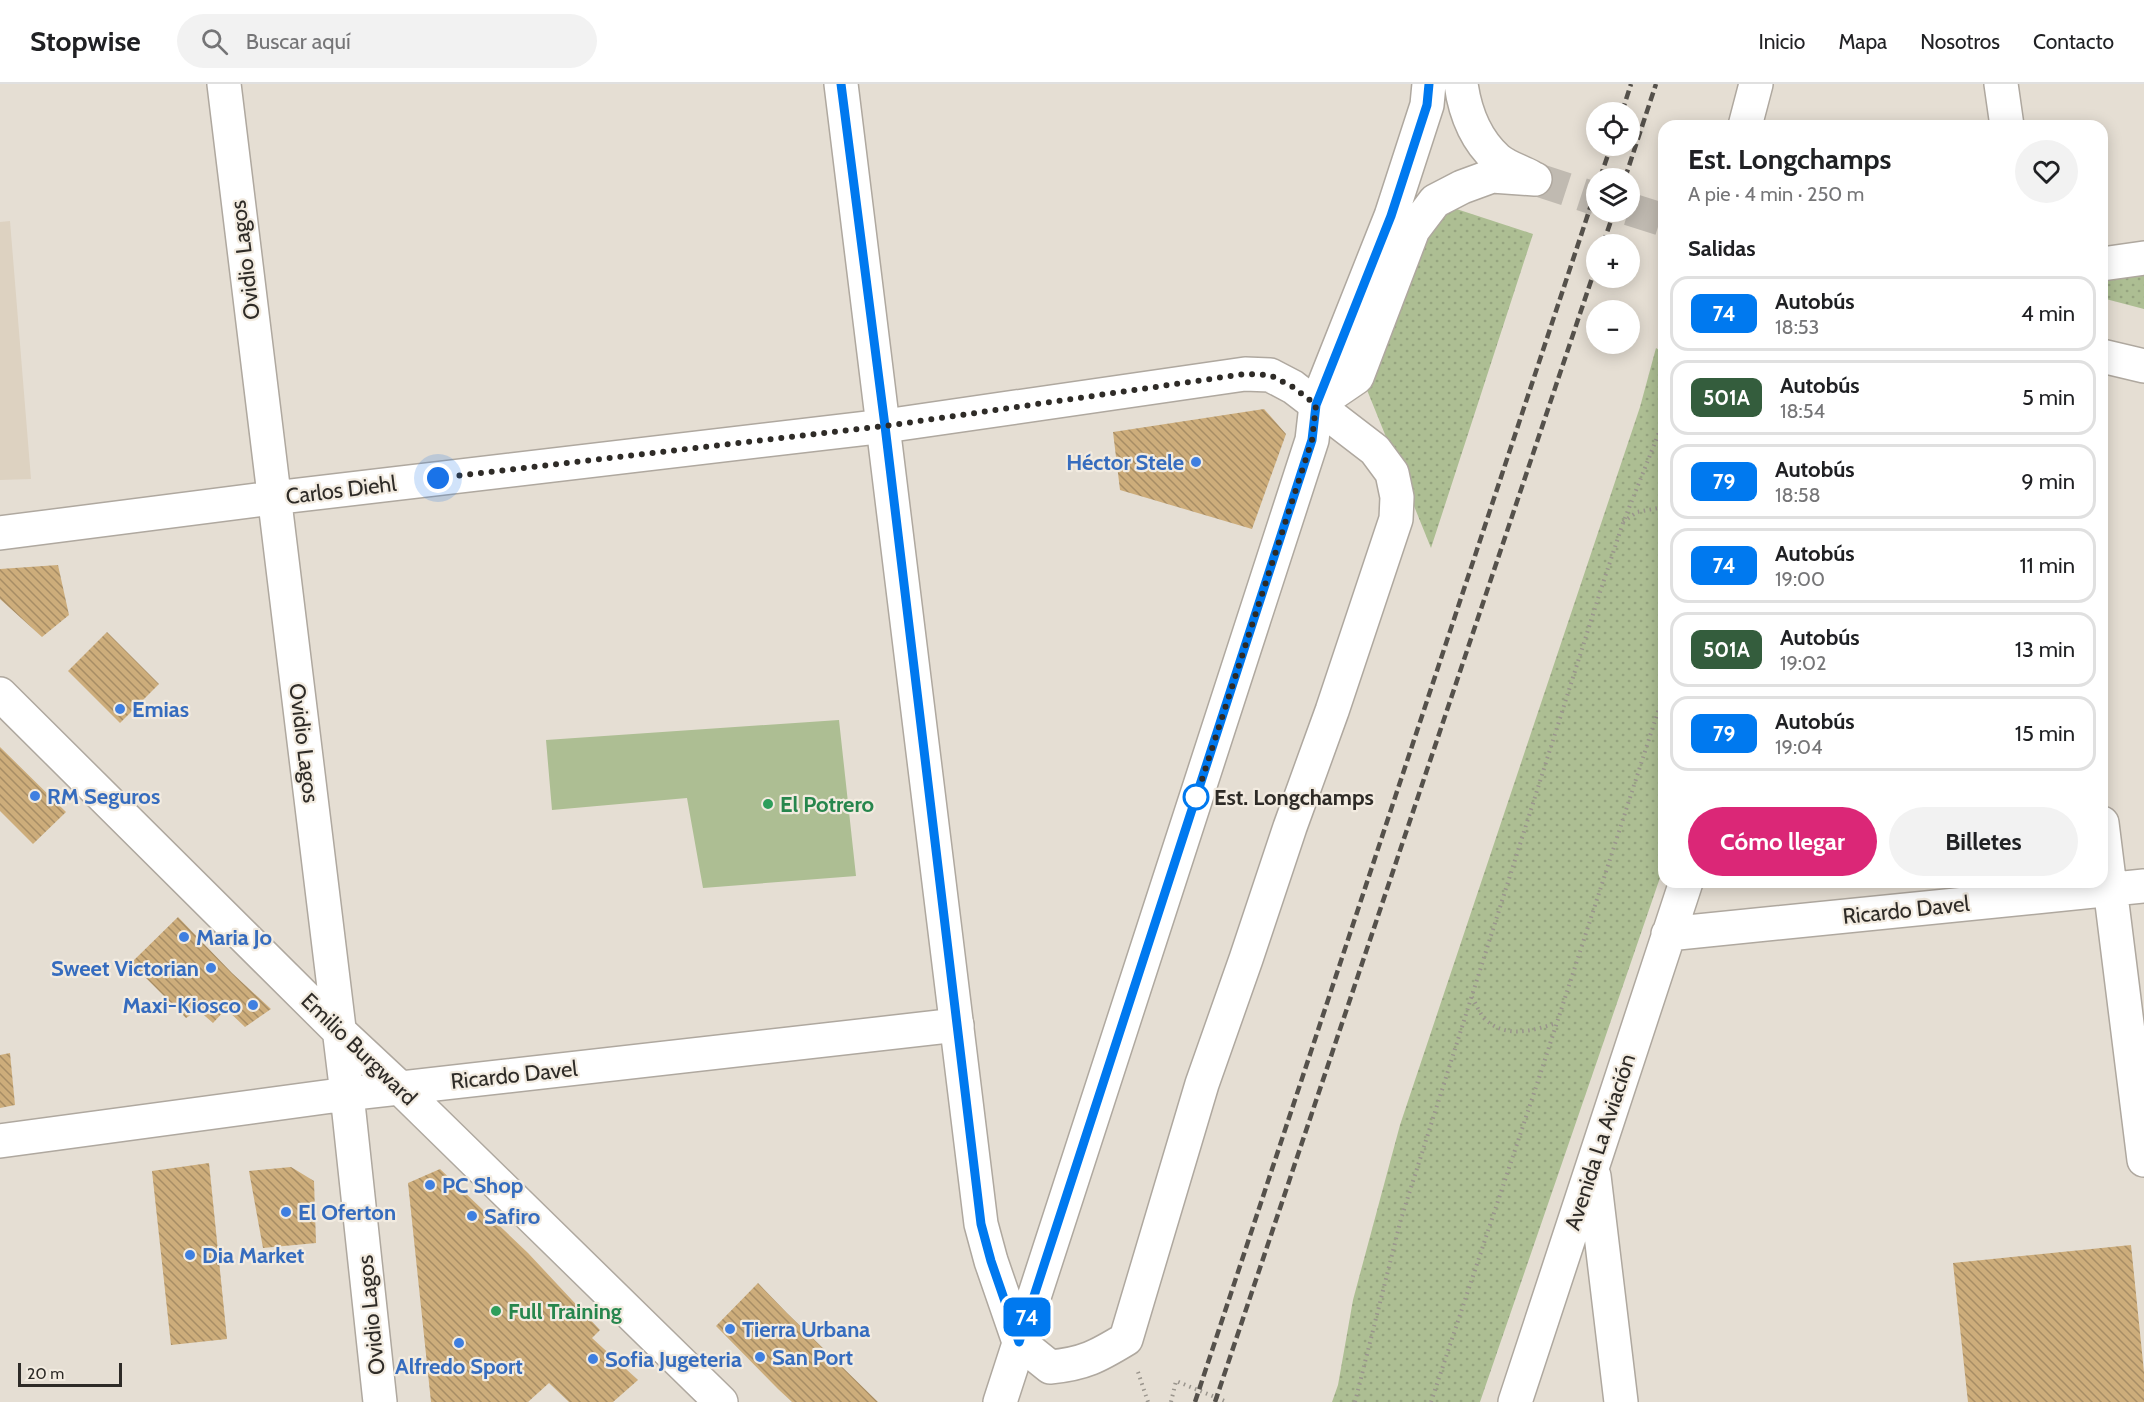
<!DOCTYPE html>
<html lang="es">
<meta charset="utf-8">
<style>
:root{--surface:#fff;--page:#f2f2f2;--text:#202124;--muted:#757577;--line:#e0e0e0;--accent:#db2777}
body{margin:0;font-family:Cabin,sans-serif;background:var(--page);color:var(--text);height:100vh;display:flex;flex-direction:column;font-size:22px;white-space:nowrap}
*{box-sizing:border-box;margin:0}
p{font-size:20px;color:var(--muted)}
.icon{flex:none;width:33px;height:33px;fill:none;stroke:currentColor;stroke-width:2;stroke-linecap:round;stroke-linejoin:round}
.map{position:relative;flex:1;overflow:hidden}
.drawer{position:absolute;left:1658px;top:36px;width:450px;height:768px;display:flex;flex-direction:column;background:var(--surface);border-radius:18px;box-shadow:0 3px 15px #0003}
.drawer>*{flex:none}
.badge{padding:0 12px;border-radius:9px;font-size:21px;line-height:39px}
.buttons{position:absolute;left:1586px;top:18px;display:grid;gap:12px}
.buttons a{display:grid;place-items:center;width:54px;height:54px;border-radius:50%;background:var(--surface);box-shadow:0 3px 15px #0003;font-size:30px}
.scale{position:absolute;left:18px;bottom:15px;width:104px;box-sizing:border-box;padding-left:6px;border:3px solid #2e2b27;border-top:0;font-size:16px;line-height:21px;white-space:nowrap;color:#2e2b27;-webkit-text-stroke:4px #f2ebe0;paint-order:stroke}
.you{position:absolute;width:30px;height:30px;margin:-15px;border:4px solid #fff;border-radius:50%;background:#1a73e8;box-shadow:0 0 0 9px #1a73e833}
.map>.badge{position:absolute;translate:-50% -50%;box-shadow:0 0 0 3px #fff}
h2{padding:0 30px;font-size:22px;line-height:54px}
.round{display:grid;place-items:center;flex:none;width:63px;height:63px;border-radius:32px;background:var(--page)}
.headline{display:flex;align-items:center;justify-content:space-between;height:102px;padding:0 30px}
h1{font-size:28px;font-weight:800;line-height:45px}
.cta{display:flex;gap:12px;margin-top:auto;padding:12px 30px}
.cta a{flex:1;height:69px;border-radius:36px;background:var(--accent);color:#fff;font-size:24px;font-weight:800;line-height:69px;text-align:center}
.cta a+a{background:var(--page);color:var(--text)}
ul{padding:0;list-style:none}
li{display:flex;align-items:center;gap:18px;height:75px;margin:0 12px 9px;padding:0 18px;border:3px solid var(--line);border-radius:18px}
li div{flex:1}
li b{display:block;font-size:22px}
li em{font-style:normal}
li .badge{min-width:66px;font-weight:700;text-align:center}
header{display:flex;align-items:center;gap:36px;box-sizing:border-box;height:84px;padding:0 30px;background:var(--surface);border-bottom:2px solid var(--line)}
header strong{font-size:28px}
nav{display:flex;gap:33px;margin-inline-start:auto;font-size:21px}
.search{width:420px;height:54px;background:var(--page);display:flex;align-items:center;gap:15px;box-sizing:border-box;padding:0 21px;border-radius:33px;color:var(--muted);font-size:22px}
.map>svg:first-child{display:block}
</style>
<header>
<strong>Stopwise</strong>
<div class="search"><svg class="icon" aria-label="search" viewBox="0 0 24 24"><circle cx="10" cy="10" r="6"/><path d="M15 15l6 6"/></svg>Buscar aquí</div>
<nav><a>Inicio</a><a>Mapa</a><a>Nosotros</a><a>Contacto</a></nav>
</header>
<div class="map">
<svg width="2144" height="1318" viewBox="0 0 2144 1318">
<defs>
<pattern id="grass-dots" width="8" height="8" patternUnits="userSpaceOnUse" patternTransform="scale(1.5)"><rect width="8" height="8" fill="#adbe93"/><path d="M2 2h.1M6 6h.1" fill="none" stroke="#95a37f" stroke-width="1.8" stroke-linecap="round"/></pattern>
<pattern id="building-back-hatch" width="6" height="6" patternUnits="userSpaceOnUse" patternTransform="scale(1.5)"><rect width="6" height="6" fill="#cdad7b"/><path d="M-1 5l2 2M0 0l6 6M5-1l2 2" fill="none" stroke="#a78d65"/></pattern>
</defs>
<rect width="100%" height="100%" fill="#e5ded3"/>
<path fill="#ddd2c1" d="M10 137 31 395 0 396V138Z"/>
<path fill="url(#grass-dots)" d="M1429 116 1533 150 1431 464 1367 306Z
M2144 184V225L2102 214V188Z
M1656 264 1664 269 1663 785 1480 1318H1332L1338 1301 1353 1216 1400 1041 1640 323Z"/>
<path fill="#adbe93" d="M839 636 856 792 703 804 687 714 552 726 546 656Z"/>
<path fill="url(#building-back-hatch)" d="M1264 325 1286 350 1252 445 1120 406 1113 348Z
M58 481 69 531 42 553 0 515V485Z
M107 548 159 600 120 639 68 587Z
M0 663 66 728 33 760 0 727Z
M178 833 232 889 271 925 245 943 226 925 213 939 198 926 186 934 131 879Z
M10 969 15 1021 0 1024V971Z
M209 1079 227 1255 171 1261 152 1087Z
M291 1083 314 1097 316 1159 263 1164 249 1087Z
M440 1085 528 1169 600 1246 592 1254 638 1296 613 1318H569L549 1299 528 1318H431L408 1099Z
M2131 1161 2144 1288V1318H1968L1953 1179Z
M758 1199 787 1229 878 1318H792L778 1305 716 1242Z"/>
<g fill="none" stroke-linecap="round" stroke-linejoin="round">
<path stroke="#c0bab1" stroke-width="33" stroke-dasharray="33 16" stroke-linecap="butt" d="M1535 95 1596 115
M1629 125 1664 136"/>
<defs>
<path id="minor" d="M224 0 347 1010 380 1318
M2001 0 2007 42
M1745 42 1756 0
M2102 180 2144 174
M0 449 273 414 885 342 1245 290 1270 291 1293 303 1375 366 1392 389 1397 413 1396 435 1332 627 1290 743 1246 875 1202 1000 1126 1255C1098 1272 1084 1280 1050 1283L1019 1258
M0 610 340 948 400 1004 721 1318
M2102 739 2144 1076
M1668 850 2144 802
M0 1057 347 1010 957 941
M1594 1092 1621 1318
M1515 1318 1686 798"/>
<path id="major" d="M841 0 981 1140 991 1177 1019 1258
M1461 0C1465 28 1476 56 1497 75 1506 83 1520 87 1531 93
M2102 272 2144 282
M1316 321 1357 293 1413 146 1435 117 1462 103 1492 92 1535 95
M1000 1318 1312 356 1316 321 1391 132 1427 21 1429 0"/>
</defs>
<use href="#minor" stroke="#afa89f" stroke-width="36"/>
<use href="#major" stroke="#afa89f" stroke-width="36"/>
<path stroke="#9a958d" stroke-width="4" stroke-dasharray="1.5 4.5" stroke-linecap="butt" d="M1623 438 1637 428 1664 423
M1472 913C1476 920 1479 928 1484 934 1504 955 1533 947 1556 939
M1138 1288 1148 1318
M1171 1318 1176 1297 1227 1318
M1355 1318 1401 1135 1602 502 1623 439 1664 336
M1431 1318 1537 1000 1664 609"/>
<use href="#minor" stroke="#fff" stroke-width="33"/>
<use href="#major" stroke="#fff" stroke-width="33"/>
<path stroke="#55514b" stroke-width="4.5" stroke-dasharray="9 4.5" stroke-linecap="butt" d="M1622 28 1631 0
M1600 94 1611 62
M1625 94 1656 0
M1603 160 1614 128
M1195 1318 1596 106
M1215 1318 1596 182"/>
</g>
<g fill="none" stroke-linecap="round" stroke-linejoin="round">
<defs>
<path id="line" d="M841 0 885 342 981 1140 991 1177 1019 1258 1312 356 1316 321 1391 132 1427 21 1429 0"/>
</defs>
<use href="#line" stroke="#fff" stroke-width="14"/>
<use href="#line" stroke="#0079ef" stroke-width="9"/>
<path stroke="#2e2b27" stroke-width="6" stroke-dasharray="0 10.8" d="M438 394 885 342 1245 290 1270 291 1293 303 1316 321 1312 356 1195 717 1196 713"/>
</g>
<g fill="#3f7fe0" stroke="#f2ebe0" stroke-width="2">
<circle cx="1196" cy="378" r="6"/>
<circle cx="120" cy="625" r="6"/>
<circle cx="35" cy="712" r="6"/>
<circle cx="184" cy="853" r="6"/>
<circle cx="211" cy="884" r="6"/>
<circle cx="253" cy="921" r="6"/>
<circle cx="430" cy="1101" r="6"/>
<circle cx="286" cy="1128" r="6"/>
<circle cx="472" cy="1132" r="6"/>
<circle cx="190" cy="1171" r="6"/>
<circle cx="730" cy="1245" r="6"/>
<circle cx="459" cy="1259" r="6"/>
<circle cx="760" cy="1273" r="6"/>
<circle cx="593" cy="1275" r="6"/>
</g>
<circle fill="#fff" stroke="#0079ef" stroke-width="3" cx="1196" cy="713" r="12"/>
<g fill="#2e9e5b" stroke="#f2ebe0" stroke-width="2">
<circle cx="768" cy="720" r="6"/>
<circle cx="496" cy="1227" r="6"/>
</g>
<g text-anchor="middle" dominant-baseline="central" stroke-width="4.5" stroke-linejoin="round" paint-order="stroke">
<g font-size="22" fill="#2e2b27" stroke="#f2ebe0">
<text transform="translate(245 176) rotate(-97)">Ovidio Lagos</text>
<text transform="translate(341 406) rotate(-7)">Carlos Diehl</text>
<text transform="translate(304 659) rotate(83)">Ovidio Lagos</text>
<text transform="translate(1906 826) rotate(-6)">Ricardo Davel</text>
<text transform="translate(359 965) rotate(44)">Emilio Burgward</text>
<text transform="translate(514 991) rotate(-6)">Ricardo Davel</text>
<text transform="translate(1600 1058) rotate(-72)">Avenida La Aviación</text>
<text transform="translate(371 1231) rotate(-96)">Ovidio Lagos</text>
</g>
<g font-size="22" font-weight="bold" fill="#366cbe" stroke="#f2ebe0" text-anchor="start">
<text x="1184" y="378" text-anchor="end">Héctor Stele</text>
<text x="132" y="625">Emias</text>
<text x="47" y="712">RM Seguros</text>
<text x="196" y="853">Maria Jo</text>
<text x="199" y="884" text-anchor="end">Sweet Victorian</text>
<text x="241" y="921" text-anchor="end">Maxi-Kiosco</text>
<text x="442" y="1101">PC Shop</text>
<text x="298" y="1128">El Oferton</text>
<text x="484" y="1132">Safiro</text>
<text x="202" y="1171">Dia Market</text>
<text x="742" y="1245">Tierra Urbana</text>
<text x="772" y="1273">San Port</text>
<text x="605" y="1275">Sofia Jugeteria</text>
<text x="459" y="1282" text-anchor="middle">Alfredo Sport</text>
</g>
<g font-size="22" font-weight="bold" fill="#2e2b27" stroke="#f2ebe0" text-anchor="start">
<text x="1214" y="713">Est. Longchamps</text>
</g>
<g font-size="22" font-weight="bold" fill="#27864d" stroke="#f2ebe0" text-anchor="start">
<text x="780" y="720">El Potrero</text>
<text x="508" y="1227">Full Training</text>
</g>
</g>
</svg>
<div class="buttons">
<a><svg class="icon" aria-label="locate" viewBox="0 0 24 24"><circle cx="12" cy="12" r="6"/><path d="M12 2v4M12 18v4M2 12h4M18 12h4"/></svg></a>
<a><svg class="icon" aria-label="layers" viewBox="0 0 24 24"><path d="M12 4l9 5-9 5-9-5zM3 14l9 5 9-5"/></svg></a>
<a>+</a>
<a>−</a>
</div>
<div class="scale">20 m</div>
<div class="you" style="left:438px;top:394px"></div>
<b class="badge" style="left:1027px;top:1233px;background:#0079ef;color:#fff">74</b>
<section class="drawer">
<div class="headline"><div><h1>Est. Longchamps</h1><p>A pie · 4 min · 250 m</p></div><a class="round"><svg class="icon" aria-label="heart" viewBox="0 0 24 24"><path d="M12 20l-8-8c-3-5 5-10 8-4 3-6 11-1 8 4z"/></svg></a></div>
<h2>Salidas</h2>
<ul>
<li><span class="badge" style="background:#0079ef;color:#fff">74</span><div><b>Autobús</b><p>18:53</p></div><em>4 min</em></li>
<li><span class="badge" style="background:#345d3d;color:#fff">501A</span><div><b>Autobús</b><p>18:54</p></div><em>5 min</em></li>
<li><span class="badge" style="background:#0079ef;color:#fff">79</span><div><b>Autobús</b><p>18:58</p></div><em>9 min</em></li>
<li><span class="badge" style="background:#0079ef;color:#fff">74</span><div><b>Autobús</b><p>19:00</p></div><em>11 min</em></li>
<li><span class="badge" style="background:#345d3d;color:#fff">501A</span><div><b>Autobús</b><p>19:02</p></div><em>13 min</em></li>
<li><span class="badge" style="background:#0079ef;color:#fff">79</span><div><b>Autobús</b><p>19:04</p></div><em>15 min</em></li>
</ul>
<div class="cta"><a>Cómo llegar</a><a>Billetes</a></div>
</section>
</div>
